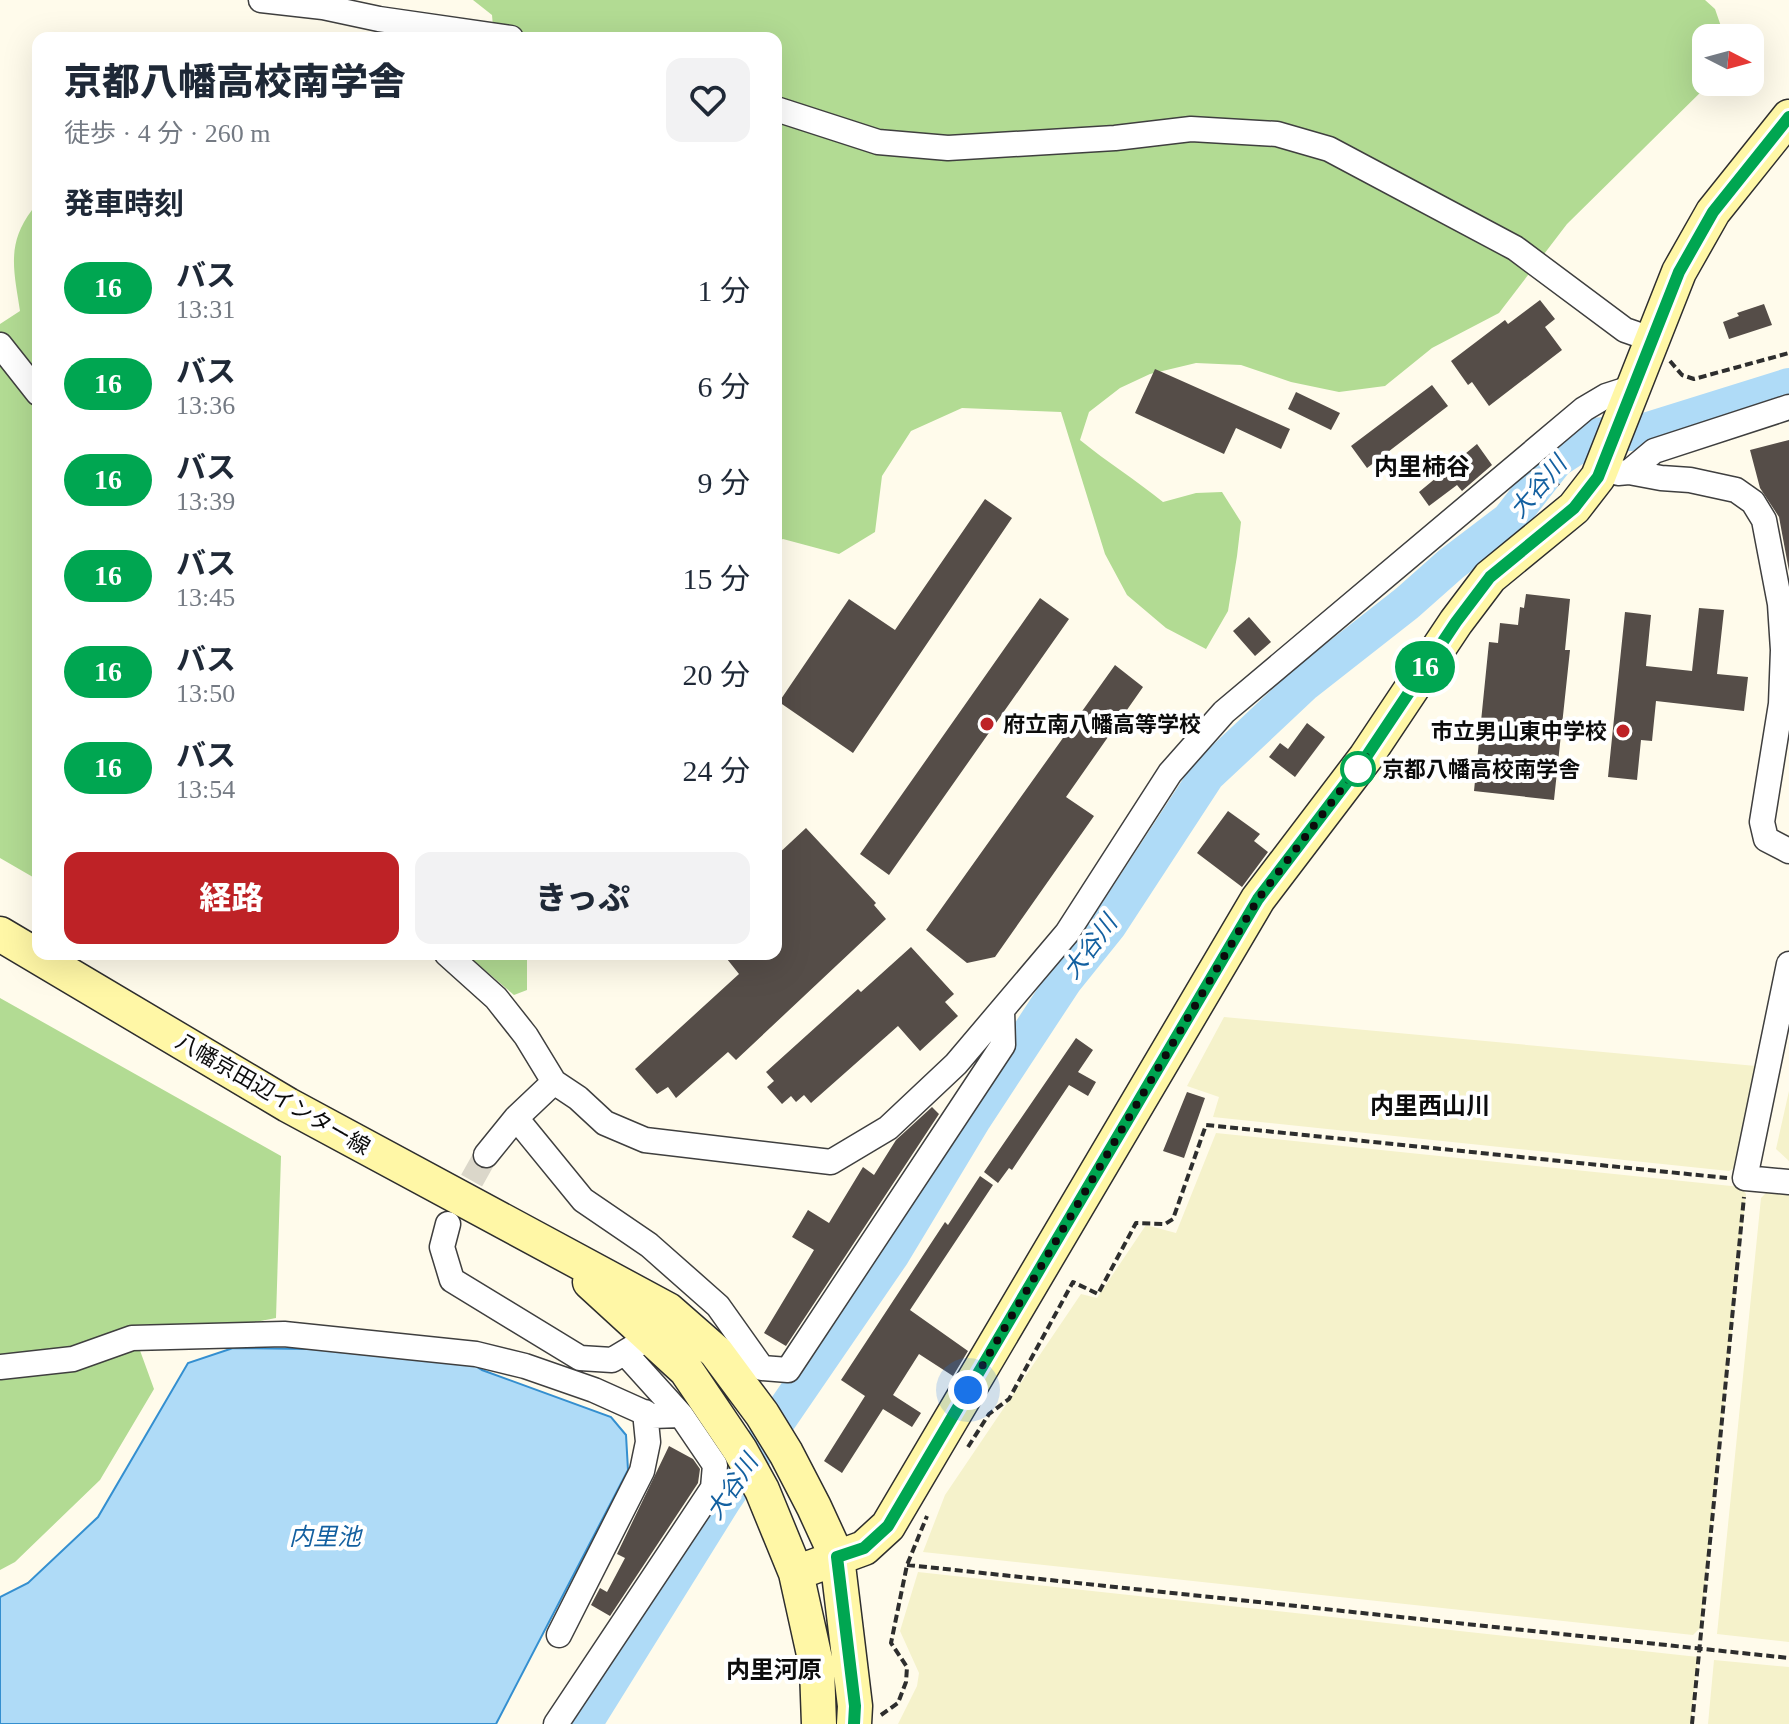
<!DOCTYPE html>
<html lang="ja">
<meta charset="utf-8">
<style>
:root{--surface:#fff;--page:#f2f2f3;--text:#1f2937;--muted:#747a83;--accent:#be2226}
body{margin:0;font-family:"Times New Roman","Noto Sans JP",serif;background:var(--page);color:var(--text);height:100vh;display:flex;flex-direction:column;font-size:30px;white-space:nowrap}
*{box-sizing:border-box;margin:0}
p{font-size:26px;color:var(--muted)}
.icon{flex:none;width:44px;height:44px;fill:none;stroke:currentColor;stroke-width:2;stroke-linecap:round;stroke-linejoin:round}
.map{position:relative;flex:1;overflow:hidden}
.panel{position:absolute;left:32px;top:32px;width:750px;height:928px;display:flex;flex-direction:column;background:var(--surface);border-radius:16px;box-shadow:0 8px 32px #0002}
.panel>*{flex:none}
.badge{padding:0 16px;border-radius:26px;font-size:28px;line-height:52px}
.needle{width:52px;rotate:96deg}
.tools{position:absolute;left:1692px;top:24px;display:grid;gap:16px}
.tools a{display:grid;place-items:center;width:72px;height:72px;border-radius:16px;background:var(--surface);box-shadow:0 8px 32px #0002;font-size:40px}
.you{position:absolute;width:40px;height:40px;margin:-20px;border:6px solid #fff;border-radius:50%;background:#1a73e8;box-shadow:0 0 0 12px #1a73e833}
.map>.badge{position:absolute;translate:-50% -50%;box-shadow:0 0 0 4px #fff}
h2{padding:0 32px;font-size:30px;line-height:72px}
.round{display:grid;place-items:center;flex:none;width:84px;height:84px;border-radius:16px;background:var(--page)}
.headline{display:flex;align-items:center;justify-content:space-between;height:136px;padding:0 32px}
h1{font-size:38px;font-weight:800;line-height:60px}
.cta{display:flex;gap:16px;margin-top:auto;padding:16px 32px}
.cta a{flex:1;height:92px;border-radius:16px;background:var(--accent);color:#fff;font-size:32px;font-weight:800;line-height:92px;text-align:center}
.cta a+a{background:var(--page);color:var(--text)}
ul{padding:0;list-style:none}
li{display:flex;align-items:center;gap:24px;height:96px;padding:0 32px}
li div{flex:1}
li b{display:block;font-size:30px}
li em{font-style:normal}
li .badge{min-width:88px;font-weight:700;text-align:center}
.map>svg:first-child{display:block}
</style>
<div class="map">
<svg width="1789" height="1724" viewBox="0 0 1789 1724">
<rect width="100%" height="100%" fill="#fffbeb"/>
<path fill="#f5f2cb" d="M1224 1017 1756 1066 1735 1168 1729 1171 1213 1117 1219 1097 1187 1086Z
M1789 1091V1161L1776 1149Z
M1216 1133 1741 1187 1746 1194 1701 1627 1693 1635 923 1552 945 1495 1081 1294 1097 1298 1146 1225 1176 1233Z
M1769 1190 1789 1192V1642L1717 1634 1761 1198Z
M918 1572 1698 1657 1691 1724H898L917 1686 919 1673 900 1631Z
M1714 1660 1789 1667V1724H1708Z"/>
<path fill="#b2db93" d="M473 0H1705L1715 9 1725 38H1706V82H1711L1567 224 1499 313 1432 348 1385 386 1339 392 1291 382 1241 365 1196 363 1150 374 1120 388 1089 412 1080 440C1107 462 1136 480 1163 502L1196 493 1222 492 1241 522 1237 556 1228 611 1206 649 1166 628 1127 595 1105 554 1061 412 962 408 911 431 882 476 875 532 839 554 783 539 776 542V38H494L492 15Z
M32 210H38V880L0 858V324L20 311C14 271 6 244 32 210Z
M466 954H527V990L514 995Z
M0 998 281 1156 276 1318 138 1345 154 1389 100 1480 15 1562 0 1570Z"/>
<path fill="#afdbf7" stroke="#348fd0" stroke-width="2" d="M233 1348 453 1351 482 1370 611 1417 626 1435 628 1470 496 1724H0V1597L28 1583 98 1517 188 1363Z"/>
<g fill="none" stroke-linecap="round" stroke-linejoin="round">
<path stroke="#afdbf7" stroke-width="36" d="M584 1724 724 1499 892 1254 974 1118 1064 981 1109 925 1207 775 1305 683 1407 603 1451 564 1509 520 1556 460 1593 436 1642 432 1789 386"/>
</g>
<path fill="#554d48" d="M1540 300 1555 319 1545 327 1562 350 1489 406 1472 382 1468 385 1451 361 1505 320 1508 324Z
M1764 304 1772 325 1729 339 1723 322 1739 316 1737 313Z
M1155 369 1290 429 1281 449 1236 428 1224 454 1135 413Z
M1432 385 1448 406 1367 468 1351 446Z
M1296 392 1340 413 1331 430 1288 409Z
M1789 440V571L1779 517 1760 488 1750 450Z
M1477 444 1492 465 1462 491 1457 485 1429 506 1419 492Z
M985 499 1012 518 853 753 779 702 849 599 895 630Z
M1526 594 1570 599 1565 650H1570L1554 800 1474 791 1489 642 1498 643 1500 623 1518 625 1520 607 1524 608Z
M1040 598 1069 619 889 875 860 854Z
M1699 608 1724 610 1717 674 1748 677 1744 711 1656 701 1652 741 1641 740 1637 780 1608 777 1625 612 1651 615 1646 666 1692 671Z
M1249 617 1271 642 1255 656 1233 631Z
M1115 665 1143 687 1066 797 1094 816 995 957 967 963 926 930Z
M1307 723 1325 737 1295 777 1269 757 1280 743 1288 749Z
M1228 811 1260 834 1254 841 1268 852 1242 887 1197 853Z
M806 828 876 903 874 905 886 919 736 1060 728 1052 676 1098 668 1087 657 1094 635 1069 739 974 723 954H776V856Z
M911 947 954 994 945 1002 958 1016 920 1051 898 1026 811 1103 804 1095 796 1102 791 1096 782 1104 767 1087 774 1081 766 1072 858 989 861 992Z
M1076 1038 1093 1050 1078 1072 1096 1082 1088 1096 1069 1085 1012 1170 1009 1168 998 1183 984 1172Z
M1187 1092 1205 1098 1184 1158 1163 1151Z
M932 1107 939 1114 786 1346 764 1333 814 1250 792 1237 808 1210 829 1223 863 1167 874 1175 896 1140Z
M980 1176 993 1185 910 1310 968 1351 953 1376 919 1354 893 1395 921 1413 912 1427 883 1409 842 1473 824 1461 865 1396 841 1380 945 1222 948 1225Z
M669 1446 693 1459 700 1469 698 1483 610 1616 591 1605 600 1588 607 1592 625 1558 617 1554Z"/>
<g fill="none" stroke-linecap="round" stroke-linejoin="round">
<path stroke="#dbd7ca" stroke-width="24" stroke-dasharray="24 12" stroke-linecap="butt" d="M454 1212 486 1155"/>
<defs>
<path id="street" d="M261 0 323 7 379 19 511 38
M776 109 878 142 948 148 1115 138 1191 129 1277 134 1329 149 1515 248 1625 330 1651 339
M0 345 38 393
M1629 472 1661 478 1690 480 1736 490 1753 502 1764 520 1780 604 1783 650 1781 704 1762 822 1766 839 1789 851
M1618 473 1629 472 1654 451 1789 407
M447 954 496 998 526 1036 554 1082 578 1098 605 1123 645 1140 831 1162 888 1128 956 1064 1067 933 1170 773 1224 712 1584 409 1606 396 1634 387
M1789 964 1745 1178 1789 1182
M516 1118 583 1200 649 1245 718 1306 762 1368 788 1370 1003 1045 1002 1010
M486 1155 516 1118 554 1082
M448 1224 442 1247 452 1280 580 1358 612 1360 637 1345
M0 1367 73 1359 132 1338 284 1334 476 1354 525 1366 594 1390 652 1416 681 1415
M559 1635 642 1471 648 1442 645 1412
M556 1724 713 1488 715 1465 681 1415 625 1353"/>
<path id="secondary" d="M0 934 288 1105 668 1310 716 1352 762 1414 786 1453 814 1507 837 1557 855 1706 854 1724
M590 1282 686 1370 740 1450 762 1490 796 1573 817 1668 819 1724
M796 1573 864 1548 888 1526 1258 899 1366 757 1456 622 1490 577 1574 508 1598 477 1679 272 1713 212 1789 117"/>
</defs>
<use href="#street" stroke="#3f3f3f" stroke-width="27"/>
<use href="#secondary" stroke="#2e2e2e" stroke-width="37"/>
<path stroke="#2e2e2e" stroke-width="4" stroke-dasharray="8 4" stroke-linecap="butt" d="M1670 361 1682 375 1694 379 1789 353
M1546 470 1560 488
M968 1447 989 1414 1009 1399 1073 1282 1098 1294 1136 1223 1165 1224 1173 1219 1206 1125 1727 1178
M907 1565 1789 1658
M881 1715 898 1703 906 1682 907 1667 891 1643 907 1565 927 1516
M1692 1724 1744 1197"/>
<use href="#street" stroke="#fff" stroke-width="24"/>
<use href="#secondary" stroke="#fff7a6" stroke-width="34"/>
</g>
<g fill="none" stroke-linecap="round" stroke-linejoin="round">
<defs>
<path id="line" d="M854 1724 855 1706 837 1557 864 1548 888 1526 1258 899 1366 757 1456 622 1490 577 1574 508 1598 477 1679 272 1713 212 1789 117"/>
</defs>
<use href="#line" stroke="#fff" stroke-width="18"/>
<use href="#line" stroke="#00a651" stroke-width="12"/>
<path stroke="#0c0c0c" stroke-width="8" stroke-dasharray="0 14.4" d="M968 1390 1258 899 1366 757 1358 769"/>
</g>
<g fill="#be2226" stroke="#fff" stroke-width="3">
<circle cx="987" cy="724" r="8"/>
<circle cx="1623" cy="731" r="8"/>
</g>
<circle fill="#fff" stroke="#00a651" stroke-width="4" cx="1358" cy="769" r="16"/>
<g text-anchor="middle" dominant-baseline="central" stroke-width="8" stroke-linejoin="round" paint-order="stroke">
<g font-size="22" font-weight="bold" fill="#0c0c0c" stroke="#fff" text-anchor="start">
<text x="1003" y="724">府立南八幡高等学校</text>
<text x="1607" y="731" text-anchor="end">市立男山東中学校</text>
</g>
<g font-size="22" font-weight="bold" fill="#0c0c0c" stroke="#fff" text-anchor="start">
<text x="1382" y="769">京都八幡高校南学舎</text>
</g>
<g font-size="22" fill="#0c0c0c" stroke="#fff">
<text transform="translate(273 1094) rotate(30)">八幡京田辺インター線</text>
</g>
<g font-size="24" font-weight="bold" fill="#0c0c0c" stroke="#fff">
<text x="1422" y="467">内里柿谷</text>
<text x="1430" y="1106">内里西山川</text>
<text x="774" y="1670">内里河原</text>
</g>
<g font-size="24" font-style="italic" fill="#1360a0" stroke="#fff">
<text transform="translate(1538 487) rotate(-49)">大谷川</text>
<text transform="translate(1090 947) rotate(-53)">大谷川</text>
<text transform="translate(732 1487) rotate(-56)">大谷川</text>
<text x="325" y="1537">内里池</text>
</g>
</g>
</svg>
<div class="tools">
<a><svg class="needle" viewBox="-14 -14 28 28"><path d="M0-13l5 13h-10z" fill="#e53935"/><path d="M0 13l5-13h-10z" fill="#747a83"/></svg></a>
</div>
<div class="you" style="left:968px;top:1390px"></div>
<b class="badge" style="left:1425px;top:667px;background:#00a651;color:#fff">16</b>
<section class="panel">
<div class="headline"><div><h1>京都八幡高校南学舎</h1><p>徒歩 · 4 分 · 260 m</p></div><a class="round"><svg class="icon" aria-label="heart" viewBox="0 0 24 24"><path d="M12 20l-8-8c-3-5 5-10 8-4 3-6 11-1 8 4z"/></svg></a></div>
<h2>発車時刻</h2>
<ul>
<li><span class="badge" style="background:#00a651;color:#fff">16</span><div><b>バス</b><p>13:31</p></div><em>1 分</em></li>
<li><span class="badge" style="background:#00a651;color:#fff">16</span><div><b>バス</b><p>13:36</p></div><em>6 分</em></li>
<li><span class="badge" style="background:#00a651;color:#fff">16</span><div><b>バス</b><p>13:39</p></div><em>9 分</em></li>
<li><span class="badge" style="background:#00a651;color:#fff">16</span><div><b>バス</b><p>13:45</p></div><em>15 分</em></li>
<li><span class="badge" style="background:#00a651;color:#fff">16</span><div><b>バス</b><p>13:50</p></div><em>20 分</em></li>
<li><span class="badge" style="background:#00a651;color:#fff">16</span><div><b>バス</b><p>13:54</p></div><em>24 分</em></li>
</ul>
<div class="cta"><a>経路</a><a>きっぷ</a></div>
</section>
</div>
